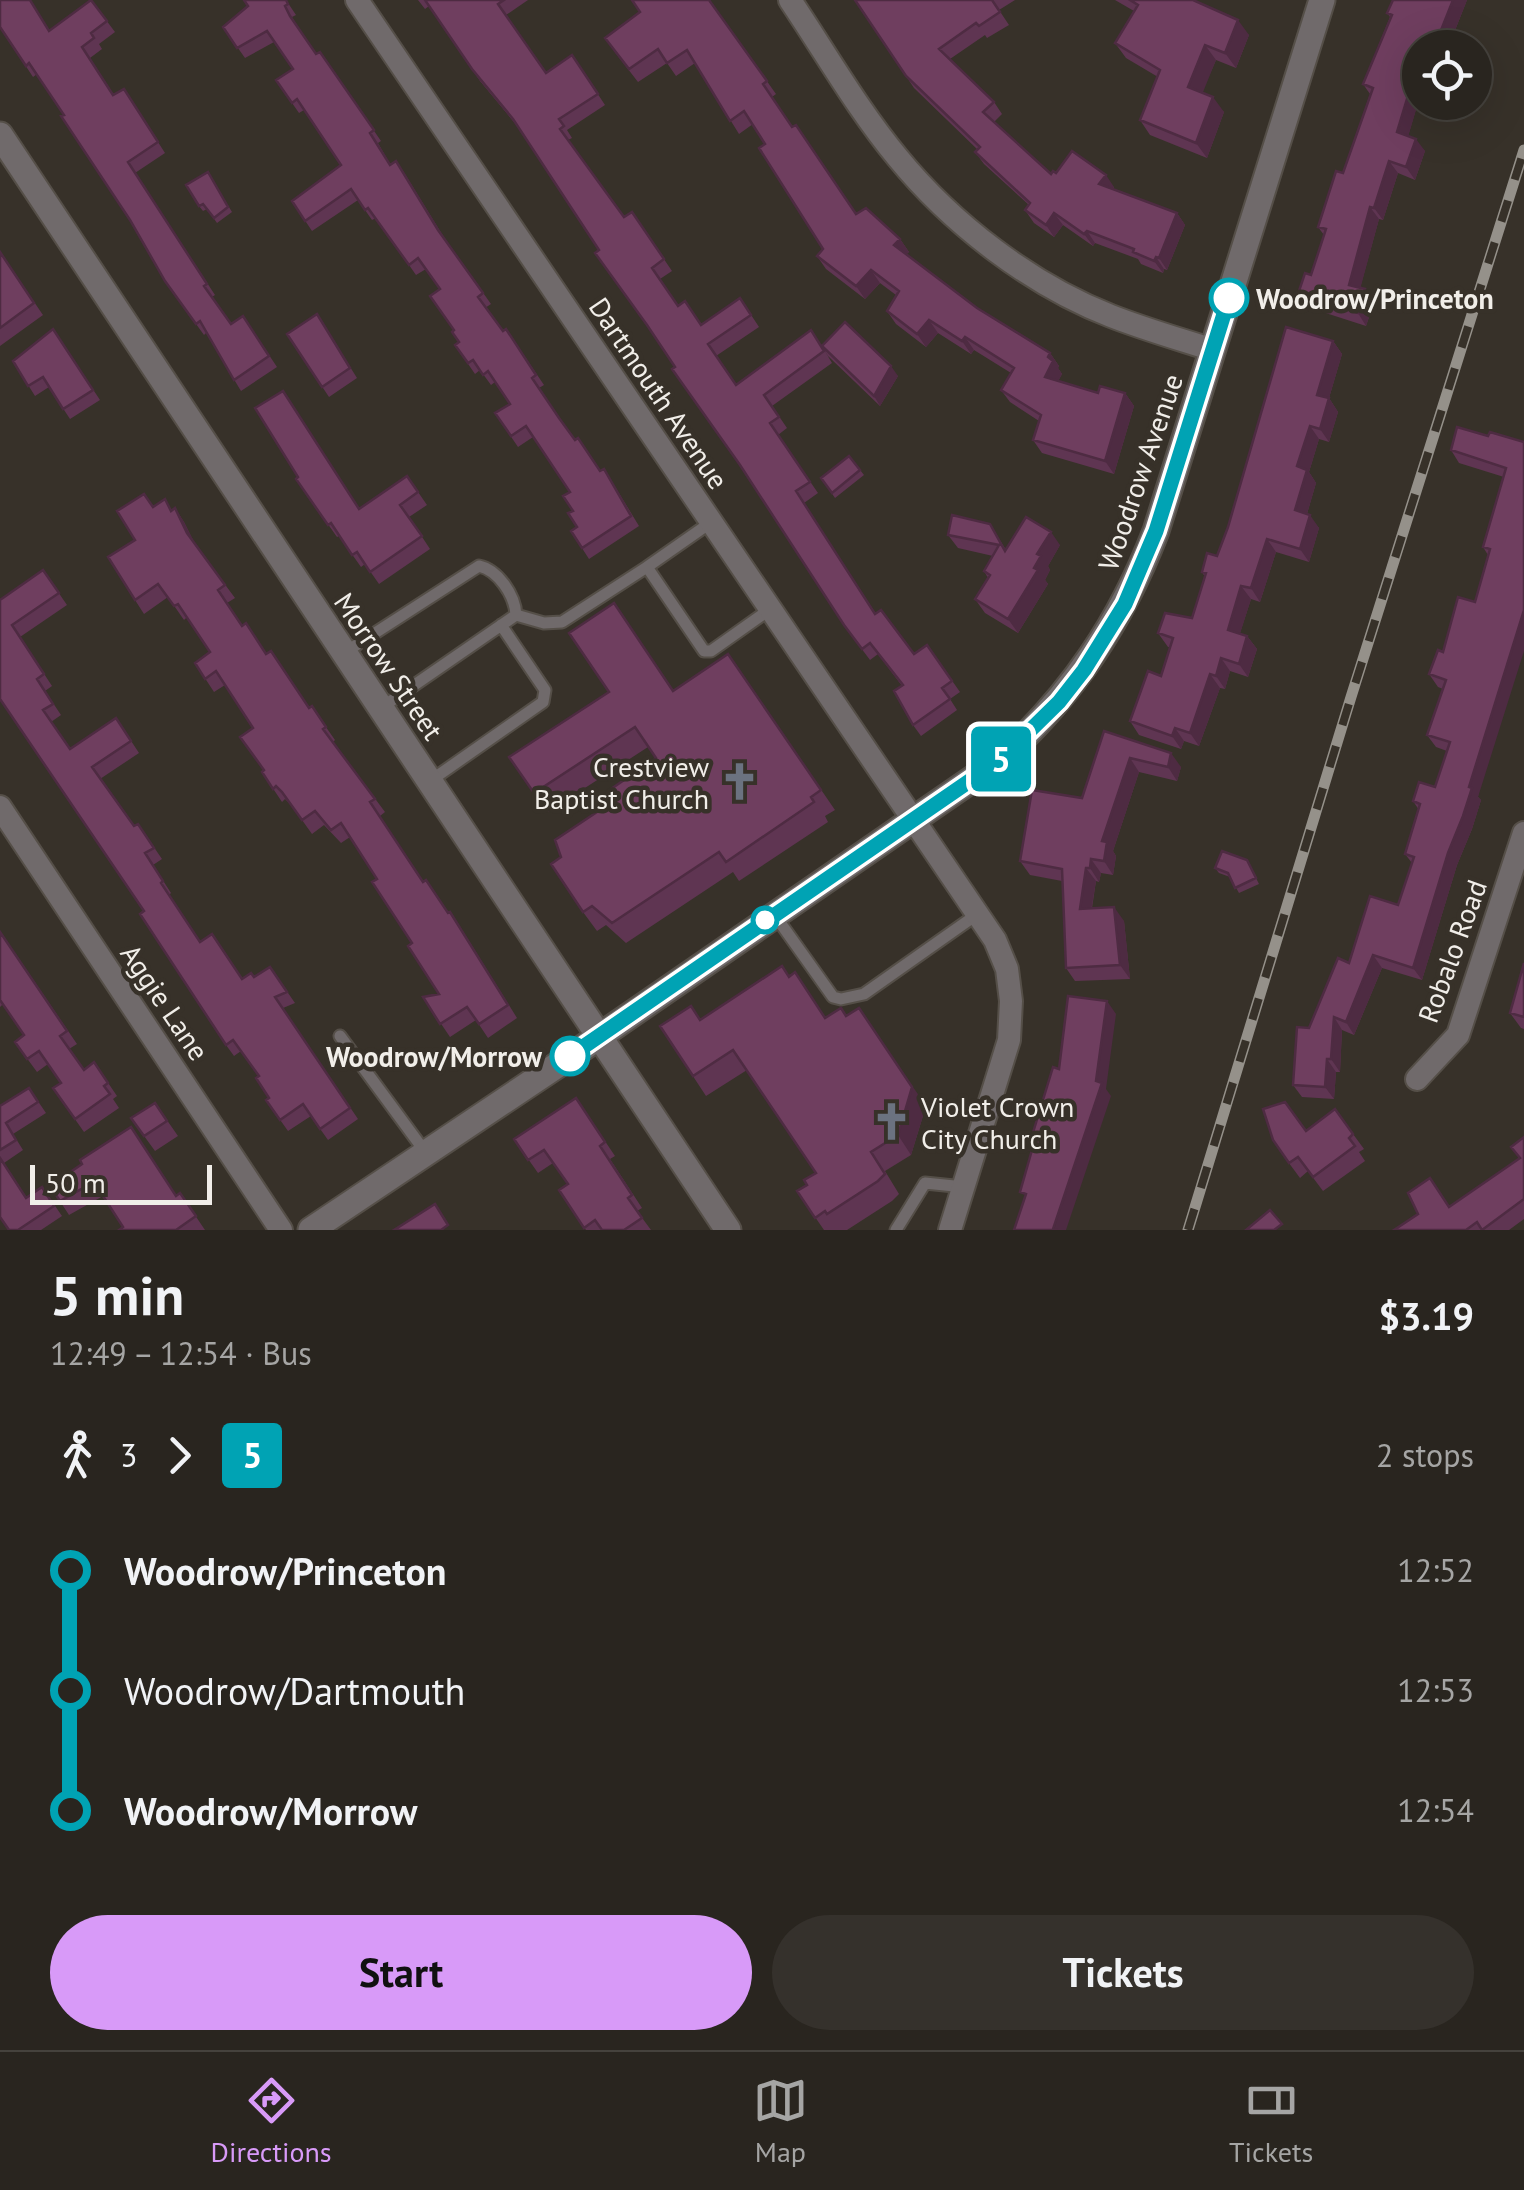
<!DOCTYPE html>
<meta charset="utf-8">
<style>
:root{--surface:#29251f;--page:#35312c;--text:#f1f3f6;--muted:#a5a5a4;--line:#45423d;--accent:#d89af8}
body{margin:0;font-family:"PT Sans",sans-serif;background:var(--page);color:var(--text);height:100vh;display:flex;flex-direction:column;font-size:38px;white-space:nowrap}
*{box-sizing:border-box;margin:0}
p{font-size:32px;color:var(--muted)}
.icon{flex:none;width:55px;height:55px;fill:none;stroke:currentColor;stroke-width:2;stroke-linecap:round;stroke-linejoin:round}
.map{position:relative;height:1230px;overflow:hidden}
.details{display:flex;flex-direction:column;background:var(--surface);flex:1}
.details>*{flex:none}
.badge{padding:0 20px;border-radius:8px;font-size:35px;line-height:65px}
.tools{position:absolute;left:1402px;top:30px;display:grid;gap:20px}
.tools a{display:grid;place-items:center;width:90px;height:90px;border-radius:50%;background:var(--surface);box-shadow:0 10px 40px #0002,0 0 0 2px var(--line);font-size:50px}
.scale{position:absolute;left:30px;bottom:25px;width:182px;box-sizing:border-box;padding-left:10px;border:5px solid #f1eee9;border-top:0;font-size:28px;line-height:35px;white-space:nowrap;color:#f1eee9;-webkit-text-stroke:8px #373129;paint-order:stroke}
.map>.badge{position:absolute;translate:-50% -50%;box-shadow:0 0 0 5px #fff}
.legs{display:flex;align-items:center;gap:15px;height:110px;padding:0 50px;font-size:32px}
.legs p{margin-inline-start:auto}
.overview{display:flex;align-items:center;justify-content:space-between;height:170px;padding:0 50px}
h1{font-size:55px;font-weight:700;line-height:75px}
.primary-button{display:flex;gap:20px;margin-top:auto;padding:20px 50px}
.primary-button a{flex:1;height:115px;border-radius:60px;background:var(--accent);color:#111;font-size:40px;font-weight:700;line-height:115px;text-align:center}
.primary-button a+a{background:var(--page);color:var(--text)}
ul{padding:0 50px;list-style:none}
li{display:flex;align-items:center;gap:35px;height:120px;font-size:38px}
li i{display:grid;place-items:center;width:15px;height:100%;margin:0 12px;background:currentColor}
li i::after{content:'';width:25px;height:25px;margin:-12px;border:8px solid;border-radius:50%;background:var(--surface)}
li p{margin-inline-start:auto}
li:first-child i{background:linear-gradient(#0000 50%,currentColor 0)}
li:last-child i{background:linear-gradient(currentColor 50%,#0000 0)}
.dock{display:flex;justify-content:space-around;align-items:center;height:140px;border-top:2px solid var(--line);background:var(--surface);font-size:28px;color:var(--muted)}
.dock a{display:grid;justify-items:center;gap:5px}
.dock .active{color:var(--accent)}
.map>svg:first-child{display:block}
</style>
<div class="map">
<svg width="1524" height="1230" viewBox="0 0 1524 1230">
<rect width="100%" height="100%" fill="#373129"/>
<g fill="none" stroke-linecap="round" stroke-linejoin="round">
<defs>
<path id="service" d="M710 523 647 567 704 651H711L769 610
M516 615 544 623 562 622 647 567
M344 653 479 566C498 570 515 595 516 615L381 708
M430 781 543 702 545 690 501 625
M774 914 833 997 841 999 864 994 979 913
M340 1036 426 1153
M896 1230 925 1183 964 1187"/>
<path id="minor" d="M357 0 995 940 1007 969 1011 1001 1009 1040 950 1230
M790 0C825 52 858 110 898 158 952 224 1031 285 1111 316 1144 329 1179 339 1213 350
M0 807 281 1230
M1417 1079 1458 1035 1524 833"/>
<path id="tertiary" d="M0 135 728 1230
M311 1230 571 1056 1000 760C1072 695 1121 622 1156 531L1322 0"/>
</defs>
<use href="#service" stroke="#554f48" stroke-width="15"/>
<use href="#minor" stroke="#554f48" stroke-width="26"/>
<use href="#tertiary" stroke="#554f48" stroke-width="29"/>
<use href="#service" stroke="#706a6b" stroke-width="11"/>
<use href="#minor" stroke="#706a6b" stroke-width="22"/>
<use href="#tertiary" stroke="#706a6b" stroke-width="25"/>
<defs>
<path id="rail" d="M1188 1230 1351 697 1524 150"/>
</defs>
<use href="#rail" stroke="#95918a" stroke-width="11"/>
<use href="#rail" stroke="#373129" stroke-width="8" stroke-dasharray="22" stroke-linecap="butt"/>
</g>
<path fill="#5f3552" d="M91 0 115 32 99 44 102 49 90 58 114 95 124 89 165 153 135 173 215 295 212 297 231 324 243 316 277 367 241 391 206 333 204 335 165 281 130 220 64 115 37 74 33 77 0 27 50 30Z
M286 0 296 15 292 17 297 26 316 54 320 52 381 141 378 143 390 164 403 171 445 239 491 304 485 308 503 331 513 339 544 385 539 388 562 423 601 471 611 480 639 526 589 559 571 531 577 527 573 511 570 492 533 437 518 447 495 413 510 404 495 382 491 385 480 370 475 374 455 345 459 342 440 289 426 269 416 275 376 218 372 220 358 200 312 231 292 201 341 165 304 110 299 113 276 80 293 69 274 42 245 58 223 27 248 6Z
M418 0H528L506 15 546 73 572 55 605 105 567 130 572 138 568 140 624 217 632 212 672 271 660 279 678 306 701 325 740 298 759 327 716 356 736 385 822 346 898 376 880 406 828 356 823 348 832 363 772 406 787 428 778 435 818 493 804 503 876 614 914 654 927 645 960 692 950 699 957 710 921 736 913 725 902 686 878 654 870 660 852 636 518 127 480 81 429 6 425 9Z
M709 0 776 94 772 97 792 127 856 214 900 239 909 252 906 254 977 308 1050 353 1059 366 1058 368 1062 374 1058 381 1098 393H1125L1134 406 1114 474 1042 453 1033 440 1039 421 1010 402 1001 390 1011 373 974 350 971 354 938 333 926 347 896 324 887 311 896 295 880 283 865 299 826 269 817 256 823 249 765 144 753 124 739 134 695 63 676 76 667 63 638 82 614 51Z
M855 0H1015L999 10 1009 25 987 38 985 35 950 59 994 102 1002 114 994 122 1051 174 1056 173 1114 187 1113 189 1177 213 1185 225 1167 270 1164 269 1163 273 1141 264 1138 259 1095 243 1093 246 1063 225 1054 237 1034 223 1025 210 1029 205 984 164 975 152 978 150 914 88Z
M1115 0H1193L1249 35 1236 68 1216 60 1202 92 1224 112 1207 158 1150 135 1140 120 1158 77 1126 58 1115 43 1134 11Z
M1393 0H1467L1448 48H1420V96L1408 136 1425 151 1415 180 1398 173 1383 220 1379 219 1360 288 1374 302 1366 326 1307 307 1298 294 1311 275 1324 235 1318 227 1343 173 1370 94 1363 84 1390 17 1387 13Z
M208 172 232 212 217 223 207 209 203 211 199 206Z
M0 252 43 315 0 346Z
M317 314 357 378 329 397 287 334Z
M53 329 100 400 70 419 49 387 35 396 13 361Z
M1333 341 1342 354 1329 398 1338 412 1329 442 1319 439 1309 472 1316 483 1307 514 1319 528 1309 562 1276 552 1260 602 1251 599 1240 633 1247 636 1257 649 1248 677 1230 671 1225 689 1220 688 1199 746 1184 741 1181 749 1139 735 1130 721 1161 676 1170 647H1168L1158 633 1192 618 1205 577 1202 572 1217 556Z
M1488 436 1524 442 1478 797 1481 800 1472 829 1457 865 1422 980 1382 968 1354 1035 1342 1030 1340 1072H1336L1334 1099 1302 1097 1293 1085 1309 1028 1349 963 1398 905 1412 863 1405 854 1419 810 1413 801 1435 787 1447 751 1436 747 1427 735 1443 689 1438 687 1429 674 1475 602 1488 555 1483 547 1504 477 1459 463 1451 450Z
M849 456 864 475 835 498 821 478Z
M407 476 427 505 409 517 430 549 379 584 365 564 361 567 339 536 337 537 296 479 359 509Z
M153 506 172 510 175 508 184 522 195 544 235 598 227 603 242 626 310 708 321 720 335 740 333 742 385 812 380 816 423 882 459 925 517 1018 488 1038 476 1020 450 1037 423 997 439 994 377 879 350 837 341 843 324 825 312 834 292 806 285 799 282 802 262 772 264 770 253 728 225 685 214 692 195 663 210 652 187 617 184 620 168 597 144 614 135 600V540Z
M990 524 1006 550 1060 545 1048 566 1050 570 1045 580 1048 584 1018 633 985 613 975 599 988 578 984 571 993 556 958 548 948 535Z
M43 570 67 605 20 637 52 686 45 691 61 715 51 722 70 749 116 718 139 753 100 779 134 826 138 824 162 859 153 865 171 893 169 895 200 942 243 979 254 977 270 967 295 1003 283 1008 358 1119 328 1140 311 1116 288 1131 266 1100 269 1098 259 1076 241 1051 234 1056 226 1045 144 911 0 699V600Z
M728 654 835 810 825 816 828 822 739 881 733 872 626 943 606 925 597 931 583 912 561 857 656 758 648 747 548 812 509 757 674 691Z
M1104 731 1181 767 1177 781 1139 772 1113 851 1116 856 1113 875 1101 873 1099 882 1096 881 1092 908 1124 921 1130 979 1075 981 1066 968 1062 881 1030 875 1020 861 1082 798Z
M1247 860 1259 884 1239 893 1230 877 1219 873 1215 868Z
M0 931 77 1044 69 1049 84 1070 94 1062 117 1096 113 1099 119 1108 84 1132 53 1088 61 1083 48 1064 37 1072 15 1042 24 1035 3 1004 0 1007Z
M1524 963V1029L1521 1028 1510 1013Z
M795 972 825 1018 847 1016 926 1106 911 1155 885 1171 899 1194 892 1201 847 1230H824L797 1191 807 1185 816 1173 747 1070 706 1096 660 1026 700 1019Z
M29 1088 46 1113 13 1134 23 1150 4 1163 27 1198 42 1187 62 1216 41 1230H9L0 1217V1106Z
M576 1098 615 1156 610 1159 642 1208 637 1211 651 1230H586L559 1190 568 1184 553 1163 538 1173 514 1139Z
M155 1103 178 1136 155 1151 131 1118Z
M1306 1131 1353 1134 1364 1149 1359 1152 1365 1161 1323 1191 1308 1171 1300 1178 1283 1155Z
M1524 1137V1219L1509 1230H1394L1449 1207 1520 1158Z
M82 1164 176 1196 180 1193 205 1230H119L123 1227 103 1196 69 1215 50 1186Z"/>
<path fill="#4e2b42" d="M1453 0H1467L1448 48H1434Z
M1238 20 1249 35 1236 68 1225 53Z
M1205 45 1216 60 1199 102 1188 87Z
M1413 79 1420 89V96L1406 144 1397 132Z
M1213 97 1224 112 1207 158 1196 143Z
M1416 139 1425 151 1415 180 1406 167Z
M1389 161 1398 173 1383 220 1374 208Z
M1106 175 1114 187 1108 196 1099 184Z
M1370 207 1379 219 1358 297 1349 285Z
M1054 213 1063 225 1054 237 1046 225Z
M1177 213 1185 225 1167 270 1159 258Z
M1087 231 1095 243 1093 246 1084 234Z
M900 239 909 252 903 258 894 245Z
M1156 257 1164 269 1163 273 1154 261Z
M871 270 880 283 865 299 856 286Z
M1365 289 1374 302 1366 326 1358 313Z
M929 320 938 333 926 347 917 334Z
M965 337 974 350 971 354 962 341Z
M1333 341 1342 354 1329 398 1338 412 1329 442 1320 429 1317 395Z
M1050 353 1059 366 1058 368 1062 374 1054 390 1045 377 1048 357Z
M891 366 898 376 880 406 874 396Z
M1125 393 1134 406 1114 474 1105 461Z
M1310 426 1319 439 1309 472 1316 483 1304 524 1295 510 1297 466Z
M175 508 184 522 196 546 187 533Z
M1310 515 1319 528 1309 562 1300 549Z
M1051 532 1060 545 1048 566 1050 570 1045 580 1048 584 1018 633 1008 619 1034 568 1037 554Z
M1267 539 1276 552 1260 602 1251 588Z
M1241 586 1251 599 1237 643 1228 630Z
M1524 610V651L1478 797 1481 800 1472 829 1457 865 1422 980 1413 968Z
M1247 636 1257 649 1248 677 1239 664Z
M1221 658 1230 671 1225 689 1216 676Z
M1210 674 1220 688 1199 746 1190 733Z
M1175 728 1184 741 1181 749 1172 736Z
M1171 753 1181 767 1177 781 1168 767Z
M1130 758 1139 772 1113 851 1116 856 1113 875 1104 861 1102 841Z
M1091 859 1101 873 1099 882 1090 868Z
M1086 868 1096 881 1089 923 1080 909Z
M1114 907 1124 921 1130 979 1120 965Z
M1373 955 1382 968 1354 1035 1346 1022Z
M1107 1001 1116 1014 1106 1089 1111 1096 1066 1230H1054L1096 1081Z
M859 1008 926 1106 911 1155 898 1135Z
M1334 1017 1342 1030 1340 1072 1331 1059Z
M1327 1059 1336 1072 1334 1099 1325 1087Z"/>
<path fill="#6f3e5f" stroke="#4e2b42" stroke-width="2.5" d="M0 0H30L49 31 91 0 107 21 91 33 94 38 82 47 113 95 124 89 158 142 128 162 207 284 204 286 231 324 243 316 269 356 234 380 200 321 196 324 165 281 130 220 61 116 64 115 29 63 26 66 0 27Z
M244 0H286L288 4 285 6 290 16 316 54 320 52 374 130 370 133 390 165 396 161 438 230 483 293 478 297 503 331 506 329 536 375 532 378 559 418 575 440 578 438 600 471 604 469 631 516 582 548 571 531 577 527 568 513 573 511 563 496 570 492 526 426 511 436 495 413 510 404 488 371 483 375 473 360 468 363 455 345 459 342 452 332 454 330 430 296 440 289 418 258 409 265 368 208 365 210 351 189 305 221 292 201 341 165 297 99 292 103 276 80 293 69 267 31 237 48 223 27 248 6Z
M425 0H504L498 4 546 73 572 55 598 94 559 119 564 126 560 129 624 217 632 212 664 259 652 268 678 306 685 301 701 325 740 298 751 315 708 344 736 385 811 330 824 351 764 395 779 417 770 423 810 482 796 491 875 614 881 610 914 654 927 645 952 681 942 688 950 699 913 725 894 691 903 685 870 643 862 649 844 625 740 465 672 369 675 367 647 325 595 253 599 250 513 119 472 69Z
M632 0H709L767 81 763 84 792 127 796 125 856 214 866 208 900 239 894 245 977 308 1050 353 1048 357 1053 361 1045 377 1098 393 1100 386 1125 393 1105 461 1033 440 1041 415 1001 390 1014 368 965 337 962 341 929 320 917 334 887 311 899 291 871 270 856 286 817 256 823 249 759 148 765 144 744 111 730 121 687 50 667 63 658 49 629 69 605 38 640 12Z
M855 0H992L1000 12 979 26 976 23 939 49 994 102 983 112 1051 174 1053 171 1056 173 1072 151 1106 175 1099 184 1177 213 1159 258 1156 257 1154 261 1133 252 1134 249 1087 231 1084 234 1054 213 1046 225 1025 210 1030 203 975 152 980 147 906 76Z
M1130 0H1193L1238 20 1225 53 1205 45 1188 87 1213 97 1196 143 1140 120 1160 70 1115 43 1138 5Z
M1393 0H1453L1434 48H1420V81L1413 79 1397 132 1416 139 1406 167 1389 161 1374 208 1370 207 1349 285 1365 289 1358 313 1298 294 1305 273 1311 275 1326 229 1318 227 1336 171 1343 173 1373 88 1363 84 1392 15 1387 13Z
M208 172 228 207 214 218 203 204 199 206 186 185Z
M0 252 34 303 0 328Z
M317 314 350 368 322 387 287 334Z
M845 322 891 366 874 396 822 346Z
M1286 327 1333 341 1317 395 1329 398 1320 429 1310 426 1297 466 1307 470 1295 510 1310 515 1300 549 1267 539 1251 588 1241 586 1228 630 1247 636 1239 664 1221 658 1216 676 1210 674 1190 733 1175 728 1172 736 1130 721 1148 671 1161 676 1173 638 1158 633 1165 613 1192 618 1206 573 1202 572 1207 553 1217 556 1228 527Z
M53 329 93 390 63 409 43 377 28 386 13 361Z
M283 391 359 509 407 476 418 492 400 505 422 536 370 572 357 552 352 555 331 523 328 525 296 479 298 477 255 408Z
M1457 427 1488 436 1490 432 1524 442V610L1469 787 1472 788 1463 816 1448 853 1413 968 1373 955 1346 1022 1334 1017 1331 1059H1327L1325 1087 1293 1085 1297 1027 1309 1028 1338 958 1349 963 1370 896 1398 905 1414 857 1405 854 1420 804 1413 801 1419 782 1435 787 1450 742 1427 735 1446 680 1429 674 1438 650 1443 652 1458 597 1475 602 1490 549 1483 547 1506 468 1451 450Z
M849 456 860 470 832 493 821 478Z
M144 494 153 507 165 499 171 511 175 508 187 533 225 585 218 590 242 626 246 623 266 654 271 651 309 708 312 706 326 727 323 729 375 799 370 802 423 882 426 880 448 913 450 912 508 1005 479 1024 467 1007 440 1024 423 997 439 994 408 946 412 943 372 882 377 879 341 823 331 830 315 811 302 820 282 792 276 786 273 789 262 772 264 770 240 737 253 728 216 671 205 679 195 663 210 652 178 604 174 606 158 584 135 600 108 557 135 540 117 511Z
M952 515 990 524 1005 551 1026 517 1051 532 1037 554 1041 556 1034 568 1038 570 1008 619 975 599 990 575 984 571 999 545 948 535Z
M43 570 59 593 12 625 44 674 37 679 53 704 43 710 70 749 116 718 131 741 92 767 134 826 138 824 154 848 145 853 163 881 161 883 200 942 212 934 242 979 251 973 254 977 270 967 287 992 275 997 350 1108 320 1129 303 1104 280 1120 266 1100 269 1098 256 1078 259 1076 233 1040 226 1045 140 914 144 911 0 699V600Z
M614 603 673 691 728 654 821 790 811 797 814 802 726 862 719 852 612 923 592 906 583 912 551 864 561 857 555 840 618 798 611 789 656 758 635 727 534 793 509 757 609 692 569 633Z
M1104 731 1171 753 1168 767 1130 758 1102 841 1107 842 1104 861 1091 859 1090 868H1086L1080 909 1114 907 1120 965 1066 968 1062 869 1020 861 1032 790 1082 798Z
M1222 851 1247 860 1256 878 1235 888 1228 873 1215 868Z
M0 932 67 1031 60 1036 84 1070 94 1062 108 1083 104 1086 110 1094 75 1119 53 1088 61 1083 39 1051 27 1059 15 1042 24 1035 0 1000Z
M1524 963V1017L1510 1013Z
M782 966 789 977 795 972 825 1018 841 1008 846 1016 859 1008 912 1087 898 1135 871 1152 885 1174 878 1181 827 1214 825 1211 815 1218 797 1191 807 1185 804 1180 816 1173 733 1050 693 1076 660 1026 691 1006 700 1020Z
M1068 996 1107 1001 1096 1081 1102 1083 1053 1229 1057 1230H1014L1026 1194 1020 1192 1032 1150 1028 1149 1053 1067 1059 1069Z
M29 1088 38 1102 6 1123 16 1140 0 1150V1106Z
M576 1098 605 1142 600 1146 632 1195 628 1198 642 1218 624 1230H602L595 1220 584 1228 559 1190 568 1184 544 1150 528 1160 514 1139Z
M1285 1102 1306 1131 1335 1109 1353 1134 1349 1138 1355 1146 1313 1177 1298 1157 1289 1163 1273 1140 1263 1109Z
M155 1103 167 1121 144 1136 131 1118Z
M131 1127 176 1196 180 1193 196 1216 176 1230H119L123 1227 94 1182 60 1201 50 1186 82 1164 80 1160Z
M1524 1137V1199L1482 1230 1477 1222 1466 1230H1394L1418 1214 1408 1193 1430 1178 1449 1207 1520 1158 1511 1147Z
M0 1158 26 1198 42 1187 54 1206 18 1230H9L0 1217Z
M435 1204 448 1225 441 1230H394Z
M1270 1210 1282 1224 1274 1230H1246Z"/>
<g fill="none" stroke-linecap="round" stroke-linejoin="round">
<defs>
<path id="line-1" d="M570 1056 1000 760 1059 702 1084 670 1125 604 1156 531 1229 298"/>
</defs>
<use href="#line-1" stroke="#fff" stroke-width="22"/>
<use href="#line-1" stroke="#00a3b4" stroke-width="15"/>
</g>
<defs>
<symbol id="church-bare" viewBox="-9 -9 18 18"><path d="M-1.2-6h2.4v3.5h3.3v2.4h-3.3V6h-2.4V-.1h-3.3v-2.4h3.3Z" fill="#6b7280" stroke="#373129" stroke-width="2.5" paint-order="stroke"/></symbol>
</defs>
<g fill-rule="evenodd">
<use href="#church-bare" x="712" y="754" width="55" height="55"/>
<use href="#church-bare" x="864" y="1094" width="55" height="55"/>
</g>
<g fill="#fff" stroke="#00a3b4" stroke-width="5">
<circle cx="1229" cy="298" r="18"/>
<circle cx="765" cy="920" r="12"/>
<circle cx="570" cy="1056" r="18"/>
</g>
<g text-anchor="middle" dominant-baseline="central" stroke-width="9" stroke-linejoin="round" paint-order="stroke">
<g font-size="28" font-weight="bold" fill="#f1eee9" stroke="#373129" text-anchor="start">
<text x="1256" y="298">Woodrow/Princeton</text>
<text x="542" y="1056" text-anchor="end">Woodrow/Morrow</text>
</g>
<g font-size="28" fill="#f1eee9" stroke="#373129">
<text transform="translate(659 393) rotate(56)">Dartmouth Avenue</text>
<text transform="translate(1140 472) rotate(-71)">Woodrow Avenue</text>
<text transform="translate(389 666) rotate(56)">Morrow Street</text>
<text transform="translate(1452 951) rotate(-70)">Robalo Road</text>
<text transform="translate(165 1002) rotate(56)">Aggie Lane</text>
</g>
<g font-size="28" fill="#f1eee9" stroke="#373129" text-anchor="end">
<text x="709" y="766">Crestview<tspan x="709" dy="32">Baptist Church</tspan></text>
<text x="921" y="1106" text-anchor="start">Violet Crown<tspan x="921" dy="32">City Church</tspan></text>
</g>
</g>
</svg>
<div class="tools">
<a><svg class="icon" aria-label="locate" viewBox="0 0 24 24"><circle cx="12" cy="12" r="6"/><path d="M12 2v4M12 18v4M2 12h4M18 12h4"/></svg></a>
</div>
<div class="scale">50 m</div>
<b class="badge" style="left:1001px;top:759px;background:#00a3b4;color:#fff">5</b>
</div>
<section class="details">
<div class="overview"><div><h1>5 min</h1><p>12:49 – 12:54 · Bus</p></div><b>$3.19</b></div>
<div class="legs"><svg class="icon" aria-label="walk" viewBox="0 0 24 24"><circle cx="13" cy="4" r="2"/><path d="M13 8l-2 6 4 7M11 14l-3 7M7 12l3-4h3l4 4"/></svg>3<svg class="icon" aria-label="forward" viewBox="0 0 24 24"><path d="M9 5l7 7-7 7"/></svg><b class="badge" style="background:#00a3b4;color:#fff">5</b><p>2 stops</p></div>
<ul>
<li><i style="color:#00a3b4"></i><b>Woodrow/Princeton</b><p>12:52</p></li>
<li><i style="color:#00a3b4"></i><span>Woodrow/Dartmouth</span><p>12:53</p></li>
<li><i style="color:#00a3b4"></i><b>Woodrow/Morrow</b><p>12:54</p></li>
</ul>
<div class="primary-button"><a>Start</a><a>Tickets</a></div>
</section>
<nav class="dock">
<a class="active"><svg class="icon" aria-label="directions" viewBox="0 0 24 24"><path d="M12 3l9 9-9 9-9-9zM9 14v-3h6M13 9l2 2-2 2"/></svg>Directions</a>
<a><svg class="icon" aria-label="map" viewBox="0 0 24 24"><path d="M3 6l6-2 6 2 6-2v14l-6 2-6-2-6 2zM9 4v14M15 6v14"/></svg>Map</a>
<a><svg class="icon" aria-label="tickets" viewBox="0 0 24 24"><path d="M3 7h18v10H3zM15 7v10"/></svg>Tickets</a>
</nav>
